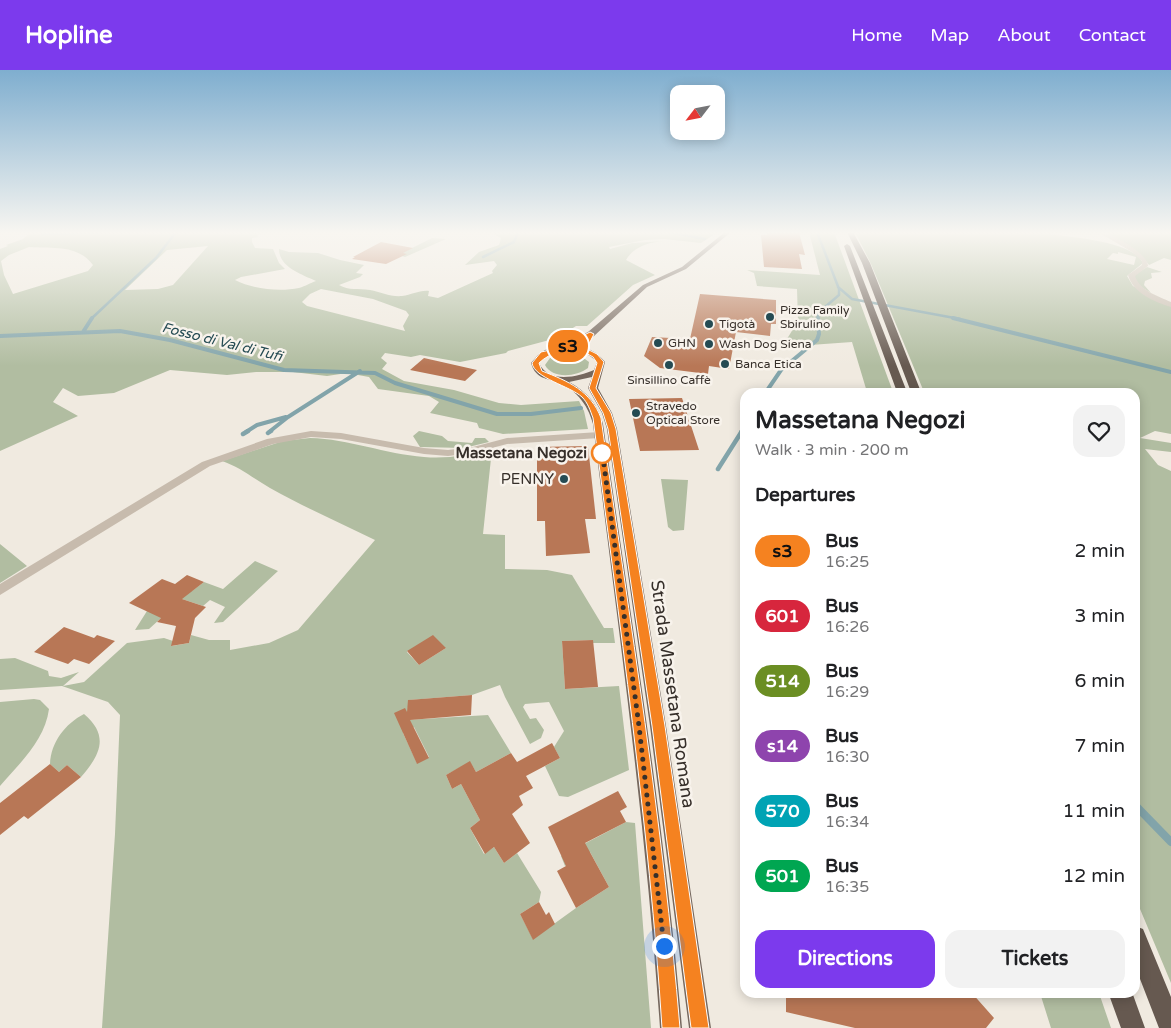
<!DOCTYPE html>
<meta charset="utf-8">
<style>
:root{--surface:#fff;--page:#f2f2f2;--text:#202124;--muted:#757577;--accent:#7c3aed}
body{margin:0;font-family:"Varela Round",sans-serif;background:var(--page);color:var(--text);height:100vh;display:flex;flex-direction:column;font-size:19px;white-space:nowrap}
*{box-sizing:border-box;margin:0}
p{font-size:16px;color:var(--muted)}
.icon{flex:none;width:28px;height:28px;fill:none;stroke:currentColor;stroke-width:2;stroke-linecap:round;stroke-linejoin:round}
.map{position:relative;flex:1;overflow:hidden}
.side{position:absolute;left:740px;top:318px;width:400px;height:610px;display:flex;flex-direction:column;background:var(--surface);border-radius:15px;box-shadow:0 2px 12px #0003}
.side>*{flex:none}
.badge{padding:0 10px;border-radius:16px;font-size:18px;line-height:32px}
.needle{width:32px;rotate:238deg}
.fabs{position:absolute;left:670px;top:15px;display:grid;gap:10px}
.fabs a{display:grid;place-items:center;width:55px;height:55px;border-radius:10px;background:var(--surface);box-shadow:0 2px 12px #0003;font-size:25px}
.you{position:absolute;width:25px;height:25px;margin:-12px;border:4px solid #fff;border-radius:50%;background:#1a73e8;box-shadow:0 0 0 8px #1a73e833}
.map>.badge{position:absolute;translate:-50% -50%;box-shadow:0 0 0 2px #fff}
h2{padding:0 15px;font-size:19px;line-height:45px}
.round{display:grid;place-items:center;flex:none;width:52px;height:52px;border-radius:15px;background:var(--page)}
.head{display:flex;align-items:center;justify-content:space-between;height:85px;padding:0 15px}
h1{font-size:24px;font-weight:700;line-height:38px}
.action{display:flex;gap:10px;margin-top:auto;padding:10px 15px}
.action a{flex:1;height:58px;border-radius:15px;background:var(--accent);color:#fff;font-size:20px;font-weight:700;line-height:58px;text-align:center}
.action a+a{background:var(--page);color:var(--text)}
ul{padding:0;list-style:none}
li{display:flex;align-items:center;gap:15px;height:65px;padding:0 15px}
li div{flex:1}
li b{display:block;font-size:19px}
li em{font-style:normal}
li .badge{min-width:55px;font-weight:700;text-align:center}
header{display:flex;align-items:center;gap:30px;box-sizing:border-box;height:70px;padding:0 25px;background:var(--accent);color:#fff}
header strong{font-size:24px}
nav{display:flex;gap:28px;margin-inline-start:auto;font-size:18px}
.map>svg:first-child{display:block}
</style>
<header>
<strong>Hopline</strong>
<nav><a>Home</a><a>Map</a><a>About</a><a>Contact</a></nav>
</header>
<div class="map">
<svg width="1171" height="958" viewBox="0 0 1171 958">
<rect width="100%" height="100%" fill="#f0eae0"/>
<path fill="#b1bda1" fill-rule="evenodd" d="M31 162H268L257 165 258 167 252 168V172L255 178 273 179 279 193 285 199 241 207 235 210C253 219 279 222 299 218 306 216 310 213 316 211 301 204 279 197 279 179L289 182 318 183 340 190 364 195 356 203 363 204 360 207 339 215C349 221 358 218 370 220 381 222 390 227 402 226 412 225 419 220 429 221L428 226 438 228 493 203 492 201 497 195 494 191 465 195 479 182 499 175 501 168 494 164 497 162H718L701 173 664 169 645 170 609 177 610 179 632 173 665 171C650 172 634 176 626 190L655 205 633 215 587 256H576L557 268 508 281 506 283 460 292 420 285 411 287 385 283 381 288 387 293 382 299 404 311 454 320 499 333 521 335 579 331 584 341 588 359 503 364 479 358 477 353 430 343 439 332 429 326 378 319 369 307 347 303 327 306 293 302H256L227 305 170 300 114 323 78 326 63 318 53 332 78 346 0 381V179L8 176 6 175 23 169ZM208 176 173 215 158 219 125 220 167 180ZM29 177C54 179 77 174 93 195L88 201 13 224 4 205 1 191 9 185ZM321 219 373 229 406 241 409 245 403 256 405 261 307 236 302 232 310 224Z
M809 162H834L893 322H867L852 272 782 277 798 251 797 219 757 216 754 203 747 200 820 205Z
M855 162H943L955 164 949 162H1050V164C1074 168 1133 171 1143 193L1127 206 1133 216 1171 236V364L1155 361 1140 368 1171 373V382L1145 379 1158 395 1171 401V913L1135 827V322H924L871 194ZM1118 182 1136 187 1134 195 1107 189 1113 183 1118 184Z
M1104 162H1171V190L1164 188 1149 195 1141 185Z
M432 168 446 169 405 187 402 186V183Z
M1147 197 1162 202 1151 203 1152 208 1145 211 1144 215 1151 223 1138 215 1133 206Z
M568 284 581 286 589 292 588 298C576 307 552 309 545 295L550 288Z
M419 361 442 366 448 371 472 373 475 368H485L489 372 464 378 420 377 413 366Z
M310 368C349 369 385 384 424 387 447 389 469 385 492 379L483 464 505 465V499L547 500 572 505 604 558H613L615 573H593V570L562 571 565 619 619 616 629 700 568 727 559 726 545 696 560 688 554 677 564 661 549 632 525 634 523 637 530 649 536 648 544 660 541 668 530 674 505 627 500 615 472 625 409 630 406 650 488 645 511 683 476 702 470 692 446 705 452 719 461 714 480 750 470 758 484 784 494 777 504 793 517 783 541 822 539 832 520 844 533 869 576 838 609 817 590 782 565 796 561 786 626 752 635 753 651 958H102L115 764 120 645 108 632 62 616 0 620V589L15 588 48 601 49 606 61 608 79 602 63 616 84 612 127 573 164 568 173 571 172 576 189 573 191 565 209 570H230V580L269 573 298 560 375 470C340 453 304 437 270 418 254 409 240 397 222 391L283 371ZM446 578 419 595 407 582V581ZM414 657 429 687 417 693 403 663Z
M661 409 688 410 684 460 673 461 668 457Z
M0 474 27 496 0 513Z
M255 491 278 501 223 552 214 553 225 537 210 530 203 536 182 529 149 559 135 560 147 541 182 517 192 521 204 512 223 519Z
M34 629 40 630 49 639C45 670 20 693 0 716V632Z
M84 644C110 666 100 685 81 707L67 695 59 702 50 694C51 672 65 654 84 644Z
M1040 923H1099L1111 958H1051Z"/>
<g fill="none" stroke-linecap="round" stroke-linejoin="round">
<path stroke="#82a4aa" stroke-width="2.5" d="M667 162 705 169
M817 162 839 219V225L818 243V249
M42 164 111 162
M483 187 514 172 518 162
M838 217 852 229 960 249
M91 249 156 188 176 162"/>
<path stroke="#82a4aa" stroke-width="4" d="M953 248 1171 302
M83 262 92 248
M0 266 120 261 170 270 284 300 375 303 395 313 497 344H531L581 338
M766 322 781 300 817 270 819 264 818 248
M246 362 257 355 286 347
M269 362 288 347 360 301
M741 362 745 356"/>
<path stroke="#82a4aa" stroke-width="4.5" d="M268 363 271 361
M243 364 248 361
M718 399 742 361"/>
<path stroke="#82a4aa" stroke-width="8" d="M1135 735 1171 772"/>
</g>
<path fill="#b87756" d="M767 162H799L805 185 799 184 802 199 764 197 761 165H767Z
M381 172 413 178 403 183 407 184 386 194 352 189 355 187H353Z
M700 224 776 230V254H771L770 266 736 262 729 299 709 296 708 304 660 298 644 286 652 267 690 269Z
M424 288 477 300 465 311 410 300Z
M682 328 699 380 640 381 629 329Z
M588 376 596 449H585L590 483 546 486 545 451H537V377Z
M187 505 204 512 182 529 206 537 195 548 189 573 171 576 176 556 157 552 161 548 129 533 162 509 175 514Z
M64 557 94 568 97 565 115 571 89 594 74 589 68 594 34 582Z
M433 565 446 578 419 595 407 581Z
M593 570 598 617 565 619 562 571Z
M472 625 471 645 410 650 429 688 417 694 394 643 405 638 407 642 408 630Z
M552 673 560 688 526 706 533 718 519 726 523 735 512 744 530 773 504 793 494 777 485 784 470 758 480 750 461 714 452 719 446 705 470 691 476 702 511 683 517 692Z
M50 694 59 702 67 695 81 707 28 749 24 746 0 765V733Z
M618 721 627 737 620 741 626 752 585 773 609 817 576 838 557 801 566 796 548 757Z
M539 832 546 845 549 842 555 854 533 870 520 844Z
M786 922H971L994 948 986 958H855L786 942Z"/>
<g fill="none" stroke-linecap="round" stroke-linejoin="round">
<path fill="#c7bbad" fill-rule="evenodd" d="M1098 162C1110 162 1148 183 1148 196L1135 206C1140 221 1158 226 1171 232V237C1155 232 1133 223 1128 205L1142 195V191L1132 182Z
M311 361 341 363 424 378 448 380 473 377 507 368 599 362 604 365 599 368 507 374 473 383 448 386 424 384 341 369 311 367 273 374 210 396 0 525V514L202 392 267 369Z"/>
<path fill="#76685e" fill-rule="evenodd" d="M725 162H731L686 199 647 217 594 266 575 276C588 277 597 282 605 292L598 318 612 343 617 359 666 656 711 958H689L650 656 607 359 602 343 588 318 592 307 569 312C587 322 598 334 603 354 632 555 665 756 682 958H660C646 756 618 555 593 354 588 334 574 317 554 311 542 308 535 306 531 293L538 285 545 280 561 276 588 262 643 215 682 197ZM568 280C580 281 589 283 597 292L594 300C578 307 548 314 539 293 547 284 556 282 568 280Z"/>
<path fill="#665950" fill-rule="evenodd" d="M847 162H853L870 193 921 322H911L862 193Z
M847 174 850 176 907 322H897L844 176Z
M1135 856 1143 859 1171 927V958H1159L1135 896Z
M1108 922H1132L1145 958H1121Z"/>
</g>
<linearGradient id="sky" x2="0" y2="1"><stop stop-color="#7faecf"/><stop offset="0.55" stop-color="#f8f6f1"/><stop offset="1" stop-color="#f8f6f1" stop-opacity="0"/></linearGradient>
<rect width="1171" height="296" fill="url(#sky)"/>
<path fill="#f58220" stroke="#fff" d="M590 262 594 264 589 274V280L597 284 604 292 596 318 611 343 616 359 665 656 709 958H691L652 656 608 359 603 343 589 318 597 293 593 287 582 281 585 270C570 277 549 283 539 293L542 301C568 311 591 321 601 348 630 551 663 754 680 958H662C649 754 619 551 593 348 590 340 588 333 582 327 570 316 534 308 532 293L541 282 559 278Z"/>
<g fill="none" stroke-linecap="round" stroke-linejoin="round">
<path stroke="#362f2a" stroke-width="5" stroke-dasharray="0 9" d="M602 383V380L639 656 664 876"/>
</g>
<g fill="#254b53" stroke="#f8f3ec" stroke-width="2">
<circle cx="770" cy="247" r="5"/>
<circle cx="709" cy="254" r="5"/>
<circle cx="658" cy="273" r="5"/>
<circle cx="709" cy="274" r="5"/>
<circle cx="725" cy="294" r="5"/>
<circle cx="669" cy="295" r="5"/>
<circle cx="636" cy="343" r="5"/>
<circle cx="564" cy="409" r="5"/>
</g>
<circle fill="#fff" stroke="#f58220" stroke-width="2.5" cx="602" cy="383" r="10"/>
<g text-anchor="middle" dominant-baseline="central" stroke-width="5" stroke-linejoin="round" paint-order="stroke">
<g font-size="12" fill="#362f2a" stroke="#f8f3ec" text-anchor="start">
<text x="780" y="240">Pizza Family<tspan x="780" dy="14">Sbirulino</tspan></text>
<text x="719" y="254">Tigotà</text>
<text x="668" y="273">GHN</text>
<text x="719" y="274">Wash Dog Siena</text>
<text x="735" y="294">Banca Etica</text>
<text x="669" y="310" text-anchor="middle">Sinsillino Caffè</text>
<text x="646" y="336">Stravedo<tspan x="646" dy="14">Optical Store</tspan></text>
</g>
<g font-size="14" font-style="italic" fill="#254b53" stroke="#f8f3ec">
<text transform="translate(222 272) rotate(14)">Fosso di Val di Tufi</text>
</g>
<g font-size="15" font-weight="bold" fill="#362f2a" stroke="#f8f3ec" text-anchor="end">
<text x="587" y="383">Massetana Negozi</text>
</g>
<g font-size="15" fill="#362f2a" stroke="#f8f3ec" text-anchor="end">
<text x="554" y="409">PENNY</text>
</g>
<g font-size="18" fill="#362f2a" stroke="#f8f3ec">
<text transform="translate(673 624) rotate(82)">Strada Massetana Romana</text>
</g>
</g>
</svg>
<div class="fabs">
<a><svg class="needle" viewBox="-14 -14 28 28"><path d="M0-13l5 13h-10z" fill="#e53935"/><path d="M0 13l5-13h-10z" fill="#757577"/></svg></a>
</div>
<div class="you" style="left:664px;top:876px"></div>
<b class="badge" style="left:568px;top:276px;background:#f58220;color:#111">s3</b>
<section class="side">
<div class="head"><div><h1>Massetana Negozi</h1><p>Walk · 3 min · 200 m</p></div><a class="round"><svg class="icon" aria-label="heart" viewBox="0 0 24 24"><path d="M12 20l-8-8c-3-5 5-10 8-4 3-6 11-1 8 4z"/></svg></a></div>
<h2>Departures</h2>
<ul>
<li><span class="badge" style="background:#f58220;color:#111">s3</span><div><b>Bus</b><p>16:25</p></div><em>2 min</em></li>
<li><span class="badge" style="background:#d7263d;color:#fff">601</span><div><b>Bus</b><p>16:26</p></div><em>3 min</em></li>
<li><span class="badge" style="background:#6b8e23;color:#fff">514</span><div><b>Bus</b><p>16:29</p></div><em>6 min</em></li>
<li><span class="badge" style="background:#8e44ad;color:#fff">s14</span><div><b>Bus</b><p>16:30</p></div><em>7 min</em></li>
<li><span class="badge" style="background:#00a3b4;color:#fff">570</span><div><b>Bus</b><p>16:34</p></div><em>11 min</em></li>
<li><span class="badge" style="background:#00a651;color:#fff">501</span><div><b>Bus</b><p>16:35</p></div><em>12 min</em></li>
</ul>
<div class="action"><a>Directions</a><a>Tickets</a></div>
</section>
</div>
